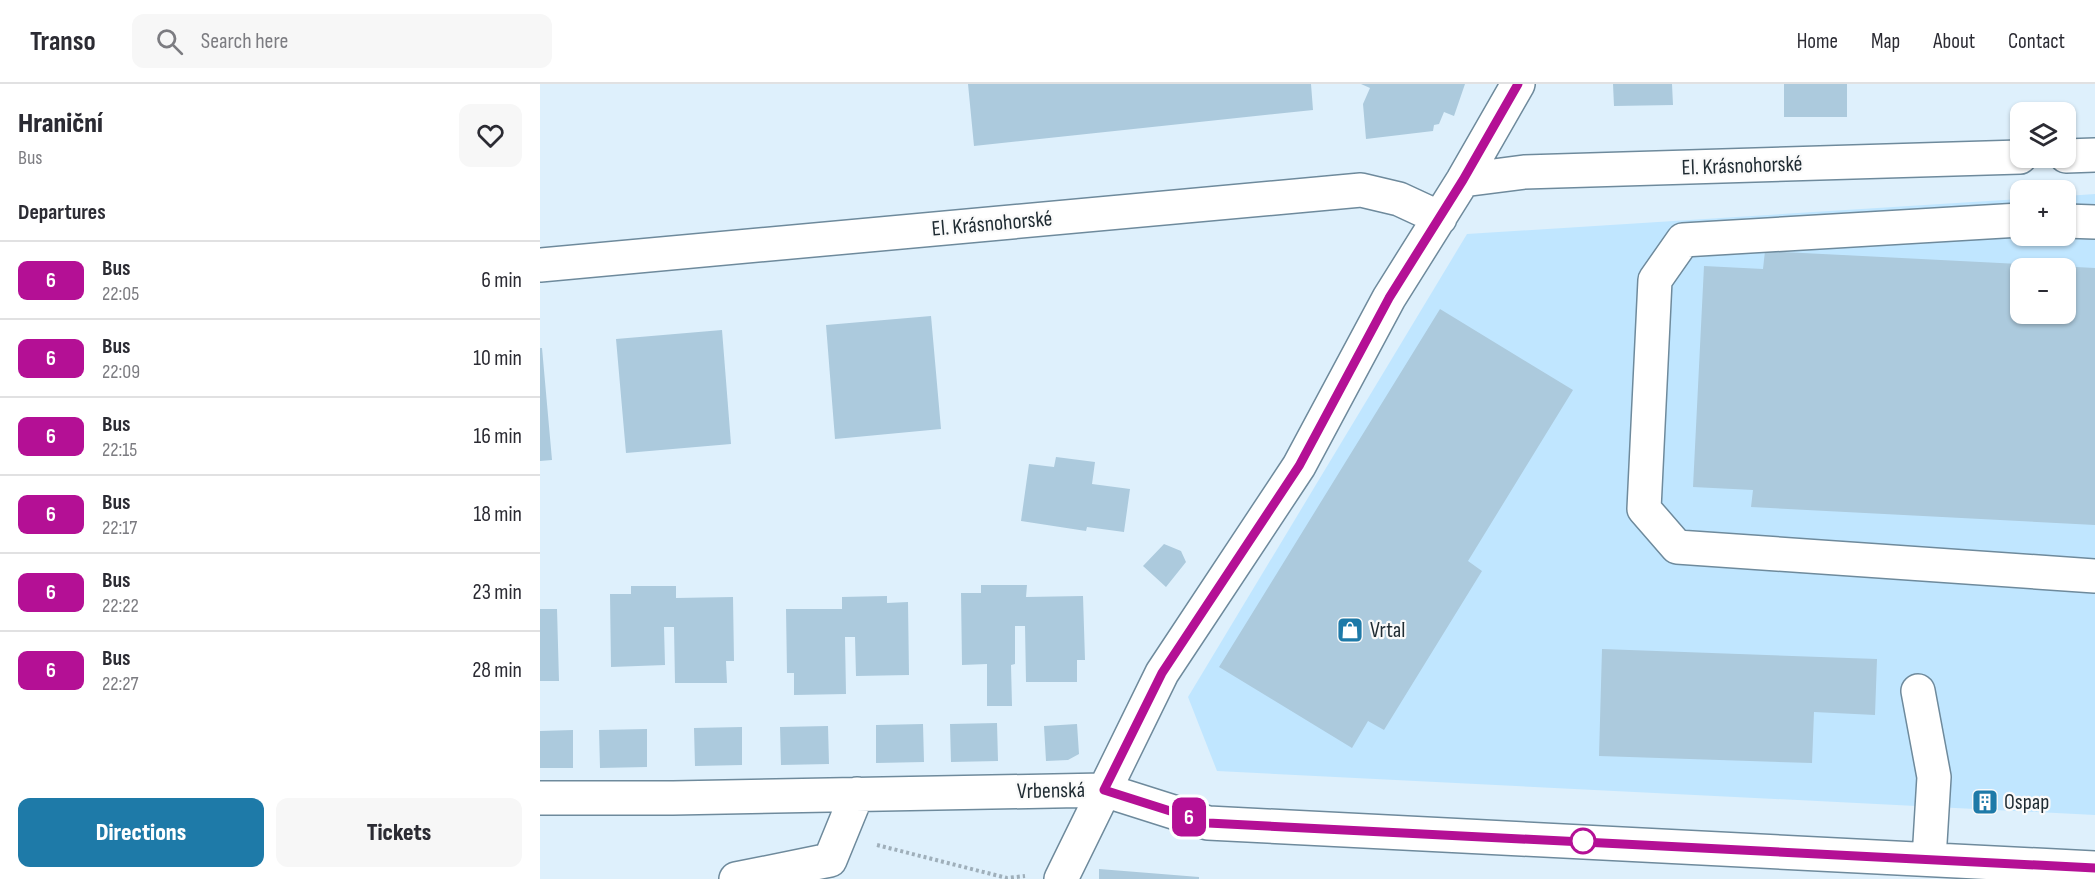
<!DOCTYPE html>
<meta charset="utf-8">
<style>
:root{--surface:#fff;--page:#f7f7f7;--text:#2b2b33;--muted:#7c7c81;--line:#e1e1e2;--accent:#1e7aa8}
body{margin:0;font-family:"Sofia Sans Condensed",sans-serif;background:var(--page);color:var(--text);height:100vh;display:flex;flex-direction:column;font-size:22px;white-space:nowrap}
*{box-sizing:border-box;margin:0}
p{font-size:20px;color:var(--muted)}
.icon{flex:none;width:33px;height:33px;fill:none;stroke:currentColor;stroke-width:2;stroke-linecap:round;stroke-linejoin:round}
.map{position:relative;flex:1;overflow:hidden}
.details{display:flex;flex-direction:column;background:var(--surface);width:540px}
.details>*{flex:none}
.badge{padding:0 12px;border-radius:9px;font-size:21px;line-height:39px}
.buttons{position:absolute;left:1470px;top:18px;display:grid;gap:12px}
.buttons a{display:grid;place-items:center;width:66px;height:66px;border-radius:12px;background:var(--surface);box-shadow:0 2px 4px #0004;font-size:30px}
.map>.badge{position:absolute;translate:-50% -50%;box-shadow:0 0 0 3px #fff}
h2{padding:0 18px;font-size:22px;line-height:54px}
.round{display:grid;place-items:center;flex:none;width:63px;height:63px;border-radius:12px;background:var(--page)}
.summary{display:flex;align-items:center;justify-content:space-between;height:102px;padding:0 18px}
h1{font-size:28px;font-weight:800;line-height:45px}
.button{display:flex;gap:12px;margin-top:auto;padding:12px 18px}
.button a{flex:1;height:69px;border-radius:12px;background:var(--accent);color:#fff;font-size:24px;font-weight:800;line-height:69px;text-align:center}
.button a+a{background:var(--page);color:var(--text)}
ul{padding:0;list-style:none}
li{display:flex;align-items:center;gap:18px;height:78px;padding:0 18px;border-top:2px solid var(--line)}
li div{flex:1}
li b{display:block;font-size:22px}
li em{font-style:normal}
li .badge{min-width:66px;font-weight:700;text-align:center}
header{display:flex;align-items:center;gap:36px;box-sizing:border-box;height:84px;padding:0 30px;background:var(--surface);border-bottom:2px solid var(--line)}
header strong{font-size:28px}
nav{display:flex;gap:33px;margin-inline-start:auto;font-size:21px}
.search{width:420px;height:54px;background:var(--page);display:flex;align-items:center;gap:15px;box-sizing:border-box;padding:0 21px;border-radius:12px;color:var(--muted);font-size:22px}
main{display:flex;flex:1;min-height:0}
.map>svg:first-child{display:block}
</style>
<header>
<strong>Transo</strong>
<div class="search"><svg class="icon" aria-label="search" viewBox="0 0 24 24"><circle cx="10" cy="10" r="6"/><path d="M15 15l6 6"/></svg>Search here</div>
<nav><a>Home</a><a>Map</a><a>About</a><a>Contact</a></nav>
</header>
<main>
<section class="details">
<div class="summary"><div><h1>Hraniční</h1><p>Bus</p></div><a class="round"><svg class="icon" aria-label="heart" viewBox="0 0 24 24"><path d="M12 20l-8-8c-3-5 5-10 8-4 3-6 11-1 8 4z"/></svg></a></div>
<h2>Departures</h2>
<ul>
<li><span class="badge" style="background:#b41095;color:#fff">6</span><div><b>Bus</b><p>22:05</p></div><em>6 min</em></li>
<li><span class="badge" style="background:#b41095;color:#fff">6</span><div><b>Bus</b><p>22:09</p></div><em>10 min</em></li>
<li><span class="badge" style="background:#b41095;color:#fff">6</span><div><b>Bus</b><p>22:15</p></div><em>16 min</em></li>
<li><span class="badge" style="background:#b41095;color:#fff">6</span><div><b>Bus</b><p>22:17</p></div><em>18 min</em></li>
<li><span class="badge" style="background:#b41095;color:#fff">6</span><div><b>Bus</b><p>22:22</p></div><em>23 min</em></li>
<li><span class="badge" style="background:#b41095;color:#fff">6</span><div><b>Bus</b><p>22:27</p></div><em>28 min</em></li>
</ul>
<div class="button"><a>Directions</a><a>Tickets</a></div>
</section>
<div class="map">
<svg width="1555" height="795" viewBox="0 0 1555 795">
<rect width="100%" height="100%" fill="#def0fc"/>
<path fill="#c0e6ff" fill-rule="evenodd" d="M1555 110V731L677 687 648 613 927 150 1480 115V152H1526V112ZM1480 184H1526V230H1480Z"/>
<path fill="#accadd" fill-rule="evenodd" d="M428 0H771L773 26 434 62Z
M821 0H925L914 32 904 28 899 40 894 41 893 47 826 55 823 20 830 4Z
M1073 0H1132L1133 21 1074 22Z
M1244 0H1307V33H1244Z
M1225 167 1555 184V441L1211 423 1213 406 1153 403 1164 182 1223 185ZM1480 184H1526V230H1480Z
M900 225 1033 306 928 477 942 487 844 646 828 637 812 664 679 583Z
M391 232 401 345 295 355 286 241Z
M182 246 191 360 86 369 76 255Z
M0 264H2L12 376 0 377Z
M516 373 555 378 552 400 590 405 584 448 547 443 546 447 481 437 489 380 514 383Z
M624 460 641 467 646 478 626 503 603 482Z
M441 501H487L486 513 543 512 545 576H537V598H486L485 542H475V580L471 581 472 622H447V580L422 581 421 509H441Z
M91 502H136V514L193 513 194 577H186L187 599H135L134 543H124L125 581 71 583 70 510H91Z
M347 512V519L368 518 369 591 316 592 315 553H305L306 610 254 611V589H247L246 525H302V513Z
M0 525H17L19 597H0Z
M1062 565 1337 575 1335 631 1274 628 1272 679 1059 672Z
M457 639 458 677 411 678 410 640Z
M383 640 384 678 336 679V641Z
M537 640 539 670 528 676 506 677 504 642Z
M288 642 289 680 241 681 240 643Z
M202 643V681L155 682 154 644Z
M107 645V683L60 684 59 646Z
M33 646V684H0V647Z
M1435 710 1456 712 1455 726 1434 725Z
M559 785 659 793V795H559Z"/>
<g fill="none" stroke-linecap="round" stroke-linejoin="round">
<defs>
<path id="minor" d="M1526 72 1555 71
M923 96 984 88 1480 73
M1480 136 1143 156 1115 196 1104 425 1137 463 1555 492
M1526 137 1555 138
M0 181 821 106 859 115 900 134
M1378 607 1394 693 1389 775
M0 714H133L564 706 668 739 1555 784
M196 795 290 776 317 710
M521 795 622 589 759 382 849 214 923 96 978 0"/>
</defs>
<use href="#minor" stroke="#6e8a9c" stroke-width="36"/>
<path stroke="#9fafba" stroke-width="4" stroke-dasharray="3 3" stroke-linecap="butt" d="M337 761 467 794 485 792"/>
<use href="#minor" stroke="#fff" stroke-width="33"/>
</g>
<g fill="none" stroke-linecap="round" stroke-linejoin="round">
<defs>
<path id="line" d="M978 0 923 96 849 214 759 382 622 589 564 706 668 739 1555 784"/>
</defs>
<use href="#line" stroke="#fff" stroke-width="14"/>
<use href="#line" stroke="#b41095" stroke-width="9"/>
</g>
<defs>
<symbol id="shop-square" viewBox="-11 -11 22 22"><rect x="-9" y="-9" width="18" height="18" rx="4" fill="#1e7aa8" stroke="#fafafa"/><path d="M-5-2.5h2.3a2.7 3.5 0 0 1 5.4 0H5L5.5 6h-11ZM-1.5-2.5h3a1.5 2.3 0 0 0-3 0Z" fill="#fff"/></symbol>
<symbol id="building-square" viewBox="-11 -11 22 22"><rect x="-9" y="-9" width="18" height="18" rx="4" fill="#1e7aa8" stroke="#fafafa"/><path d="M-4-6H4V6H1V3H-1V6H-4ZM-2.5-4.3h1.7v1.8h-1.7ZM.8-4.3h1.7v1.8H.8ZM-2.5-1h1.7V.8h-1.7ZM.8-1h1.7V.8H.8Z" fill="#fff"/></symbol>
</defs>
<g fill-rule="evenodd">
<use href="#shop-square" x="795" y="531" width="30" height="30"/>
<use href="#building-square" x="1430" y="703" width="30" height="30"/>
</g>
<circle fill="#fff" stroke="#b41095" stroke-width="3" cx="1043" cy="757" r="12"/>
<g text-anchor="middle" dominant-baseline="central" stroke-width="4.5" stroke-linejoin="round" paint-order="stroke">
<g font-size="22" fill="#1f2b32" stroke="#fafafa">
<text transform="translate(1202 82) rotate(-2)">El. Krásnohorské</text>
<text transform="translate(452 140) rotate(-5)">El. Krásnohorské</text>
<text transform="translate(511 707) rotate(-1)">Vrbenská</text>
</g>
<g font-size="22" fill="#1f2b32" stroke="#fafafa" text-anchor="start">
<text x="830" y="546">Vrtal</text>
<text x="1464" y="718">Ospap</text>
</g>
</g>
</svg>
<div class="buttons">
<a><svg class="icon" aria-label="layers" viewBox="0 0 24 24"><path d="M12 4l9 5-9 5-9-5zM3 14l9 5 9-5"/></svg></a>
<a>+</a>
<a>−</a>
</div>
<b class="badge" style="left:649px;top:733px;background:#b41095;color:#fff">6</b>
</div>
</main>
